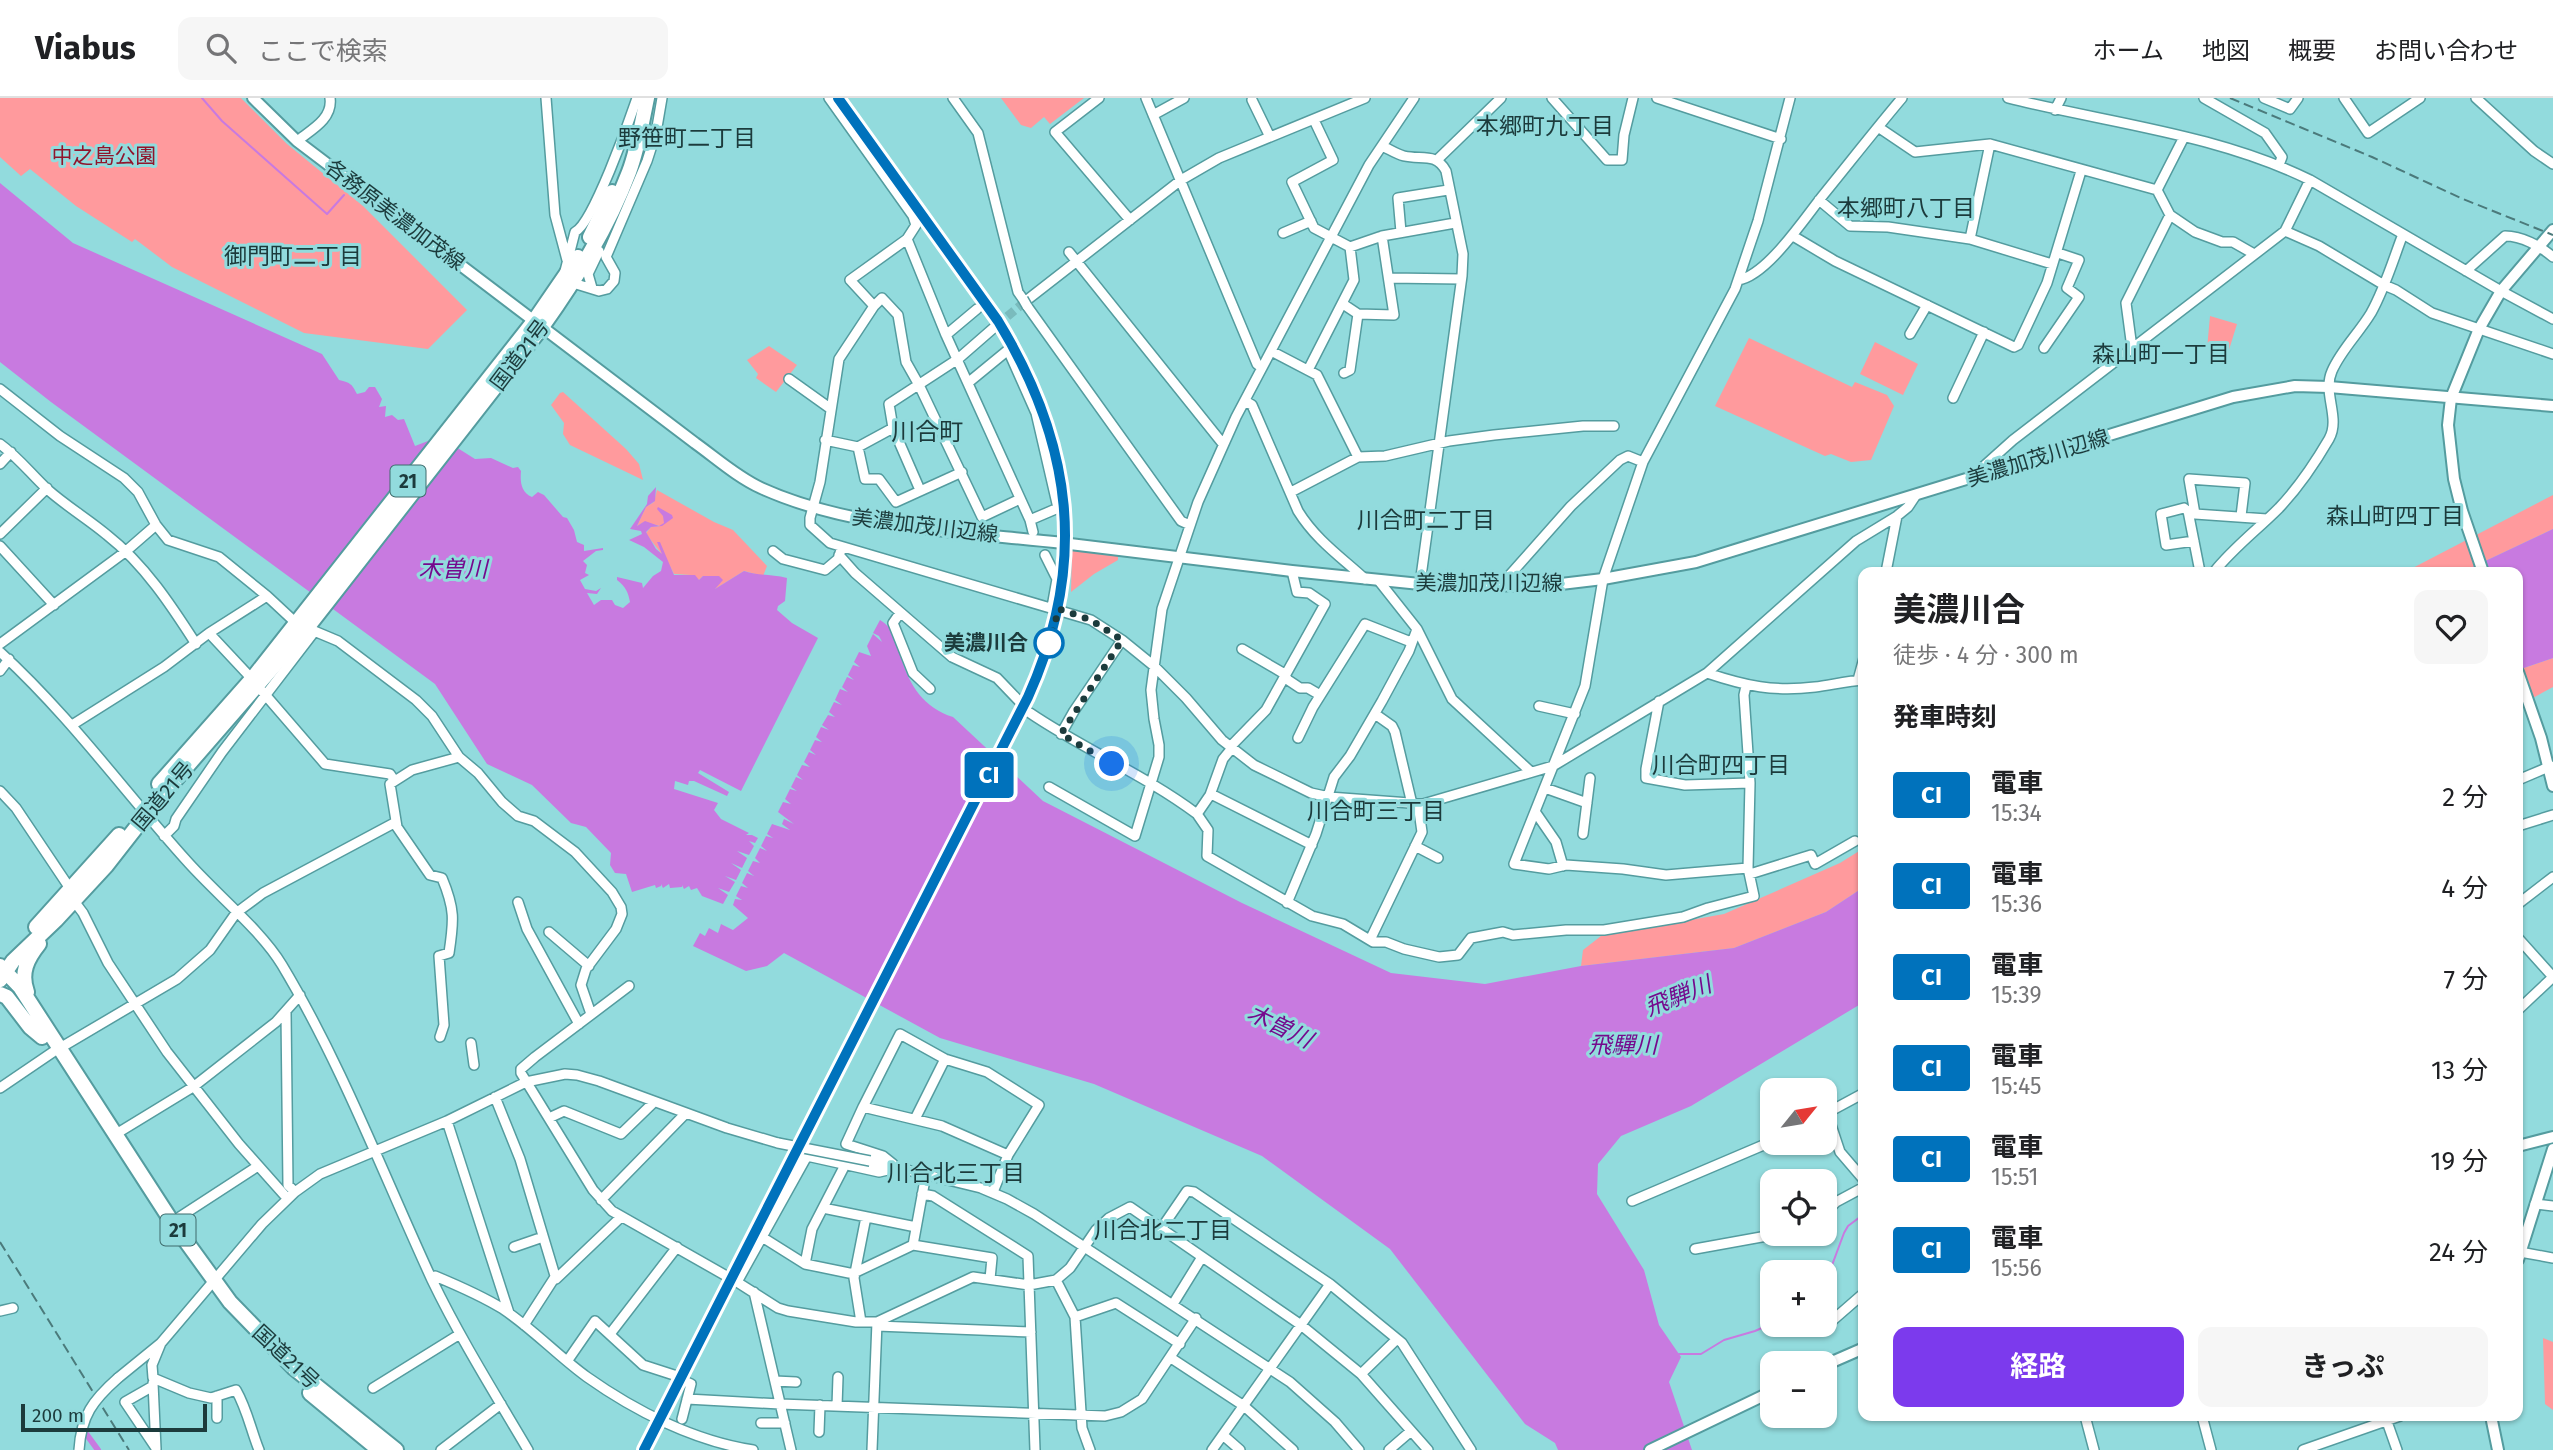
<!DOCTYPE html>
<html lang="ja">
<meta charset="utf-8">
<style>
:root{--surface:#fff;--page:#f6f6f6;--text:#202124;--muted:#757577;--line:#e0e0e0;--accent:#7c3aed}
body{margin:0;font-family:"Fira Sans","Noto Sans JP",sans-serif;background:var(--page);color:var(--text);height:100vh;display:flex;flex-direction:column;font-size:26px;white-space:nowrap}
*{box-sizing:border-box;margin:0}
p{font-size:23px;color:var(--muted)}
.icon{flex:none;width:38px;height:38px;fill:none;stroke:currentColor;stroke-width:2;stroke-linecap:round;stroke-linejoin:round}
.map{position:relative;flex:1;overflow:hidden}
.drawer{position:absolute;left:1858px;top:469px;width:665px;height:854px;display:flex;flex-direction:column;background:var(--surface);border-radius:14px;box-shadow:0 2px 5px #0004}
.drawer>*{flex:none}
.badge{padding:0 14px;border-radius:5px;font-size:24px;line-height:46px}
.needle{width:46px;rotate:60deg}
.tools{position:absolute;left:1760px;top:980px;display:grid;gap:14px}
.tools a{display:grid;place-items:center;width:77px;height:77px;border-radius:14px;background:var(--surface);box-shadow:0 2px 5px #0004;font-size:35px}
.scale{position:absolute;left:21px;bottom:18px;width:186px;box-sizing:border-box;padding-left:7px;border:4px solid #1c3b3c;border-top:0;font-size:19px;line-height:24px;white-space:nowrap;color:#1c3b3c;-webkit-text-stroke:5px #92dbdd;paint-order:stroke}
.you{position:absolute;width:35px;height:35px;margin:-18px;border:5px solid #fff;border-radius:50%;background:#1a73e8;box-shadow:0 0 0 10px #1a73e833}
.map>.badge{position:absolute;translate:-50% -50%;box-shadow:0 0 0 4px #fff}
h2{padding:0 35px;font-size:26px;line-height:63px}
.round{display:grid;place-items:center;flex:none;width:74px;height:74px;border-radius:14px;background:var(--page)}
.summary{display:flex;align-items:center;justify-content:space-between;height:119px;padding:0 35px}
h1{font-size:33px;font-weight:700;line-height:52px}
.action{display:flex;gap:14px;margin-top:auto;padding:14px 35px}
.action a{flex:1;height:80px;border-radius:14px;background:var(--accent);color:#fff;font-size:28px;font-weight:700;line-height:80px;text-align:center}
.action a+a{background:var(--page);color:var(--text)}
ul{padding:0;list-style:none}
li{display:flex;align-items:center;gap:21px;height:91px;padding:0 35px}
li div{flex:1}
li b{display:block;font-size:26px}
li em{font-style:normal}
li .badge{min-width:77px;font-weight:700;text-align:center}
header{display:flex;align-items:center;gap:42px;box-sizing:border-box;height:98px;padding:0 35px;background:var(--surface);border-bottom:2px solid var(--line)}
header strong{font-size:33px}
nav{display:flex;gap:38px;margin-inline-start:auto;font-size:24px}
.search{width:490px;height:63px;background:var(--page);display:flex;align-items:center;gap:18px;box-sizing:border-box;padding:0 24px;border-radius:14px;color:var(--muted);font-size:26px}
.map>svg:first-child{display:block}
</style>
<header>
<strong>Viabus</strong>
<div class="search"><svg class="icon" aria-label="search" viewBox="0 0 24 24"><circle cx="10" cy="10" r="6"/><path d="M15 15l6 6"/></svg>ここで検索</div>
<nav><a>ホーム</a><a>地図</a><a>概要</a><a>お問い合わせ</a></nav>
</header>
<div class="map">
<svg width="2553" height="1352" viewBox="0 0 2553 1352">
<rect width="100%" height="100%" fill="#92dbdd"/>
<path fill="#ff9a9d" d="M0 0H241L287 46 363 108 467 212 428 251 304 235 172 169 135 141 132 144 76 108 30 71 21 78 0 59Z
M1001 0H1084L1050 26 1044 19 1031 30 1021 27Z
M2210 218 2237 226 2228 255 2207 251Z
M1749 240 1852 289 1855 284 1887 297 1894 308 1871 362 1851 364 1831 356 1825 358 1715 308Z
M1875 244 1918 266 1903 297 1860 276Z
M769 248 797 267 776 294 756 280 758 276 747 262Z
M563 294 626 351 639 366 643 382 570 347 563 336 564 325 551 307 560 295Z
M657 392 714 424 733 432 767 468 763 478 744 473 715 491 719 485 703 478 699 482 691 477 674 476C666 458 657 452 646 435L651 429 660 428 644 424 637 428 646 409 654 404Z
M2553 397V431L2462 474H2405Z
M1072 451 1118 456V462L1094 476 1071 494Z
M2553 560V589L2518 608V572Z
M1864 750V789L1826 814 1734 850 1581 868 1583 852 1601 838 1724 816 1840 765Z
M2543 1240 2553 1244V1312L2545 1306Z"/>
<path fill="#c87ae0" d="M0 85 73 145 322 256 339 282C351 285 352 286 357 296L365 294 369 289H375L382 301 379 309 386 308 385 319 392 317 398 322 404 321 415 348 428 343 448 344 475 361 491 360 513 370 518 369 521 373C520 384 521 394 532 399L538 394 544 397 563 419 567 420 574 432 577 444 584 447V453L603 450V452L596 453 583 463 587 467 585 475 589 477 580 482 585 491 596 493 601 490 597 496 587 495 594 507 601 502H612L615 507 623 510 630 504C628 494 626 489 617 482V479L642 485 643 490 653 478 661 473 663 464 644 449 629 442 642 436 641 433 630 431 647 406 648 398 656 389 655 403 646 409 637 428 645 423 659 428 664 425 663 418 657 411 658 409 672 417 673 420 662 428 651 429 646 434 656 451 662 456 657 444H660L674 477H695L699 482 703 478H719L723 482 715 491 744 473C758 478 772 476 787 480L785 503 778 508 777 512 792 525 818 540 741 693 700 672 698 675 729 694 727 698 694 683H689L688 687 675 683 674 691 718 705 714 712 721 721 749 735 746 737H752L758 740 755 745 749 743 754 748 749 757 737 753 747 760 742 770 731 765 741 772 736 782 725 778 735 784 729 794 718 790 728 797 723 806 702 798 697 790 691 792 689 788 684 791 682 787V789L670 790 669 786 663 790 661 786V788L656 790 655 787 632 794 626 776 615 775 610 767 611 755 586 729 571 725 532 687 487 666 435 586 51 304 0 264Z
M2553 431V560L2518 572V474H2462Z
M880 522C895 531 896 543 901 559 909 587 924 610 953 619L1043 703 1242 805 1391 875 1485 886 1581 868 1734 850 1826 814 1864 789V904L1691 1008 1621 1038 1598 1066 1597 1096 1644 1172 1659 1227 1681 1259 1669 1284 1692 1352H1558L1555 1345 1525 1326 1390 1151 1262 1058 1094 986 940 940 784 855 767 868 746 873 693 848 700 835 705 838 709 830 718 835 721 826 733 832 748 820 733 807 735 801 742 802 736 798 741 788 748 790 742 785 747 775 754 778 748 773 753 763 760 765 755 760 760 750 767 753 761 748 766 738 773 740 767 736 772 726 790 732 782 726 784 721 794 726 778 714 783 704 791 706 785 701 790 691 797 693 791 689 796 679 803 682 797 677 802 667 810 669 804 664 809 654 816 657 810 652 815 642 822 644 816 639 821 629 829 632 822 627 828 617 835 619 829 614 834 604 842 607 835 602 840 591 848 594 842 589 847 579 854 582 848 577 853 567 860 569 854 564 859 554 871 558 867 548 873 536 882 544 879 538 873 535Z"/>
<g fill="none" stroke-linecap="round" stroke-linejoin="round">
<path stroke="#c87ae0" stroke-width="2" d="M202 0 222 23 327 116 344 97
M1825 1186 1844 1135 1848 1128 1864 1116
M1679 1256H1701L1724 1242 1755 1233 1773 1225"/>
<path stroke="#c87ae0" stroke-width="6" d="M87 1337 98 1352"/>
<path stroke="#7abbbd" stroke-width="9" stroke-dasharray="9 4.5" stroke-linecap="butt" d="M997 227 1027 202"/>
<defs>
<path id="minor" d="M546 0 555 117 567 162
M829 0 913 118 916 127 907 141 850 182 874 208 839 261 820 384 810 420V427L830 445 1091 522 1122 542 1154 568 1186 600 1222 642 1254 667 1311 695 1329 699 1423 706 1553 668 1707 575 1856 443 1897 418 1908 409 1916 397
M953 0 978 35 1018 194 1023 201
M1099 0 1055 34 1130 122
M1146 0 1257 266 1262 270
M1552 0 1607 62H1622L1624 37 1633 0
M1657 0 1781 41
M2008 0C2108 25 2217 36 2310 82L2501 193 2553 221
M2204 0 2265 35 2282 59 2279 67
M2264 0 2290 11 2298 0
M2344 0 2368 35 2420 0
M2476 0 2534 53 2553 66
M1252 2 1270 39
M2055 12 2061 0
M1153 17 1184 0
M1878 29 1915 54 1990 46 2157 92 2170 117 2195 134 2222 144H2233L2254 156
M297 43C311 32 333 21 330 0
M1990 46 1970 141 2052 166
M1382 48C1389 51 1396 56 1404 58 1421 62 1436 54 1446 73L1463 156 1462 178 1420 486
M1437 62 1501 0
M2157 92 2184 39
M1819 102 1850 128 1888 129 1970 141
M2285 133 2319 148 2384 187 2396 192 2432 215 2553 256
M1401 134 1398 100 1448 92
M1283 135 1311 123
M1793 138 1835 163 2014 249 2018 247 2047 185 2081 73
M907 141 946 237 1030 422 1033 434
M1350 149 1382 138
M1069 154 1223 346
M565 173 575 134C593 125 629 24 637 0
M2466 173 2505 138C2522 138 2540 148 2553 159
M1389 180 1461 181
M1738 182C1767 178 1806 118 1824 96 1850 64 1875 32 1902 0
M573 185 599 193 607 191 614 183 615 175 606 159 647 63 656 35 662 0
M592 190 588 176 599 153
M1027 202 1181 82 1219 60 1365 0
M1343 206 1358 216 1394 217 1382 138 1455 125
M874 208 882 200 898 217 906 264 919 287 982 419 1020 401
M1027 208 1181 423 1190 427
M1910 236 1927 207
M946 237 977 211
M2044 250 2079 199 2067 190 2079 162 2058 155
M2132 250 2126 205 2170 117
M1271 253 1317 277 1358 359
M1308 272 1354 182 1350 149 1314 130 1292 84 1333 62 1314 22
M1344 275 1350 272 1358 216
M789 281 831 311
M969 284 1008 252 1036 315 1058 410 1030 422
M0 291 60 338 124 380 138 394 156 427 168 442 219 459 267 498 296 525
M1953 300 1984 234
M1245 303 1252 307 1298 413C1316 442 1341 459 1365 481
M893 330 920 392
M825 342 858 349 893 330 889 306 958 261 997 227
M0 346C18 359 31 376 47 391 66 408 88 421 107 437 144 466 171 507 196 546
M858 349 865 381H879L896 404 962 374
M0 366 11 354
M1976 379 1984 368 2013 342 2285 133 2310 82
M1291 394 1358 359 1385 358 1449 343 1494 337 1583 328H1614
M2241 418 2245 385 2189 381 2195 416 2267 421
M0 436 47 390
M2194 443 2166 447 2161 416 2184 410 2188 413 2200 474
M0 448 54 507
M773 453 783 461 825 472 838 461 841 452
M839 457 855 475 952 559 997 580 1020 604
M1045 457 1057 481 1052 509
M1886 474 1897 418
M2214 474C2233 450 2257 432 2279 410 2298 390 2315 365 2329 341 2341 320 2322 295 2332 273 2341 252 2359 235 2371 215 2385 190 2393 162 2403 136
M1379 483 1417 531 1452 601 1531 674
M1500 488 1571 408 1620 362 1628 358 1643 364
M900 515 893 525 913 575 930 591
M307 530 338 543 416 602 432 618 459 659 478 675 502 704 518 718 534 723 575 754 612 794 621 809 622 816 616 831 586 871 581 887 591 916
M209 535 252 581
M0 546 125 454 156 427
M1242 551 1283 575 1288 582 1300 590H1308L1320 597
M0 554C69 617 124 693 186 762 215 795 261 832 282 867 342 967 383 1076 432 1182 460 1240 495 1296 528 1352
M0 573 9 561
M1707 575C1746 588 1773 594 1815 589 1831 587 1847 583 1864 582
M1858 582 1864 560
M262 593 325 666 390 676 394 682
M1659 603 1646 671V680L1685 687 1750 685
M1539 608 1575 616
M1030 615C1083 651 1145 677 1197 716L1210 697 1223 661 1232 650
M1375 616 1392 628 1395 634 1412 706
M72 627 164 569 209 535 267 498
M1061 636 1074 613 1122 542
M1298 640 1313 609 1365 526 1411 544
M1230 649 1266 612 1325 506 1309 495 1297 494 1292 473
M2518 682 2551 668
M1049 689 1135 738 1159 659V647L1154 621 1151 592 1162 511 1198 404 1236 319 1369 67 1414 0
M1545 690 1587 705
M0 693 16 710 71 792
M1211 696 1312 747
M1536 715 1556 744 1563 768
M1197 716 1208 732 1207 758 1312 818 1343 826 1373 844H1386L1404 851 1439 859 1458 857 1471 840 1503 834 1513 837 1566 832H1604L1683 819 1708 810 1754 798 1748 770 1750 685 1744 597 1746 588
M2518 728 2553 717
M1583 736 1590 680
M164 738 174 728 176 721 222 654 314 534
M1415 748 1438 760
M1748 770 1666 777 1623 771 1566 767 1549 771 1514 766 1585 588 1603 481 1643 364 1735 191 1758 123 1790 0
M1750 776 1811 757 1815 766 1855 743
M74 803 83 815 108 865 167 954 239 1046 287 1100
M518 804 527 831 579 926
M1287 805 1316 736 1334 679 1350 658 1382 603 1409 553 1417 531
M2518 806 2553 779
M549 834 589 868
M2518 840 2553 879
M1370 842 1422 734 1418 706
M629 888 535 959 521 971V975L593 1092 612 1113 737 1184 778 1210 788 1213 856 1224H877L973 1179 1029 1187 1056 1182 1070 1170 1096 1132 1109 1120 1130 1109 1301 1227 1361 1276 1428 1352
M2518 912 2553 879
M286 915 288 1087 295 1094
M440 939 444 927 439 858 449 855C454 822 455 811 442 780L430 777 397 729 390 686 412 672 459 659
M471 945 474 967
M60 950 177 881 210 852 236 815 263 795 396 724
M0 990 53 954
M495 999 520 1061 556 1181 621 1119
M863 1009 846 1046 883 1058 893 1066
M1827 1015 1840 1054 1864 1082
M1825 1016 1864 995
M549 1020 564 1013 621 1036 653 1005
M915 1021 945 961
M447 1023 509 1215
M116 1036 193 989 276 924 300 897
M870 1063 981 1090 1007 1101 1034 1116 1290 1284 1335 1324 1359 1352
M993 1094 1008 1057 1039 1007 987 974 945 961 900 936 863 1009 942 1028 1008 1057
M922 1096 933 1098 1028 1158 1035 1352
M601 1102 685 1016
M1632 1103 1773 1043
M2535 1106 2553 1108
M823 1110 916 1129
M1825 1115 1836 1104 1864 1089
M172 1124 258 1068
M1161 1131 1187 1093 1194 1094 1330 1186
M762 1139 805 1166 849 1175H854L913 1147 926 1076
M913 1147 992 1160 990 1181
M514 1149 543 1139
M1695 1151 1778 1136
M2520 1154 2553 1160
M805 1166 812 1131 845 1067
M431 1179 435 1178C459 1188 482 1198 503 1211 533 1231 558 1258 587 1279 635 1313 694 1343 753 1352
M1056 1182 1075 1219 1082 1330 1090 1352
M737 1184 807 1058 879 1074 892 1071
M754 1194 791 1352
M1173 1206 1202 1159
M0 1213 13 1210
M1075 1219 1116 1205 1180 1246
M1833 1222 1864 1195
M861 1224 854 1180 866 1119
M524 1227 555 1179
M877 1228 1031 1234
M610 1236 677 1149
M161 1245 152 1267 153 1280 189 1295 211 1300 236 1292C247 1311 251 1332 259 1352
M1171 1260 1244 1308 1293 1352
M568 1262 595 1223 643 1267 677 1278
M1361 1276 1397 1241
M118 1280 161 1245 262 1126 295 1094 320 1076 447 1023 526 984 565 976 577 977 599 983 727 1030 778 1045
M775 1283 796 1284
M153 1285 156 1351
M153 1288 125 1304 156 1350
M373 1290 460 1236
M217 1298V1320
M687 1301 780 1306 1105 1318 1121 1314 1142 1301 1196 1220
M837 1308 838 1279
M2085 1318 2094 1352
M2202 1318 2211 1352
M2385 1318 2397 1352
M682 1321 691 1286 684 1283
M761 1325H785
M819 1334 820 1307
M1224 1338 1240 1352
M441 1352 501 1306
M872 1352 877 1224
M1212 1352 1330 1186 1402 1245 1471 1352
M1389 1352 1411 1333
M2303 1352 2400 1318"/>
<path id="major" d="M253 0 297 43 695 345C716 360 737 379 761 390 851 431 965 434 1063 445
M1070 446 1292 473 1420 486 1544 488 1603 481 1696 464 2233 299 2295 288 2329 289 2553 308
M2483 474 2462 413 2454 381 2448 327 2451 300 2479 231 2501 193 2553 132
M2518 574 2541 640 2553 688
M2518 1048 2553 1039
M2518 1162 2553 1051
M1825 1267 1864 1250
M2491 1318 2498 1352
M1650 1352 1773 1293"/>
<path id="highway" d="M590 139 612 94
M159 686 252 581 534 223 578 159
M36 829 119 737
M0 868 20 889 172 1124 230 1204 294 1270 396 1352
M0 882 13 863 56 822 106 768 156 704 307 530 542 229C577 180 608 130 629 74 638 50 642 24 647 0
M27 894C20 875 27 861 39 846
M0 896 7 899 30 929 42 939
M310 1295 379 1352"/>
</defs>
<use href="#minor" stroke="#549c9f" stroke-width="12"/>
<use href="#major" stroke="#549c9f" stroke-width="14"/>
<use href="#highway" stroke="#549c9f" stroke-width="18"/>
<use href="#minor" stroke="#fff" stroke-width="9"/>
<use href="#major" stroke="#fff" stroke-width="10"/>
<use href="#highway" stroke="#fff" stroke-width="14"/>
<path stroke="#4b7a7b" stroke-width="2" stroke-dasharray="10 5" stroke-linecap="butt" d="M2230 0 2372 59 2463 101 2553 137
M0 1144 129 1352
M644 1352 1028 599C1088 466 1073 345 998 223L838 0"/>
<defs>
<path id="minor-bridge" d="M1023 201 1027 208
M778 1045 870 1063
M79 1352C81 1318 93 1302 118 1280"/>
<path id="major-bridge" d="M1063 445 1070 446"/>
</defs>
<use href="#minor-bridge" stroke="#549c9f" stroke-width="12" stroke-linecap="butt"/>
<use href="#major-bridge" stroke="#549c9f" stroke-width="14" stroke-linecap="butt"/>
<use href="#minor-bridge" stroke="#fff" stroke-width="9"/>
<use href="#major-bridge" stroke="#fff" stroke-width="10"/>
</g>
<g fill="none" stroke-linecap="round" stroke-linejoin="round">
<defs>
<path id="line" d="M644 1352 1028 599C1088 466 1073 346 998 223L838 0"/>
</defs>
<use href="#line" stroke="#fff" stroke-width="16"/>
<use href="#line" stroke="#0072bc" stroke-width="10"/>
<path stroke="#1c3b3c" stroke-width="7" stroke-dasharray="0 12.6" d="M1049 545 1059 511 1091 522 1122 542 1061 636 1112 666"/>
</g>
<circle fill="#fff" stroke="#0072bc" stroke-width="3.5" cx="1049" cy="545" r="14"/>
<g text-anchor="middle" dominant-baseline="central" stroke-width="6" stroke-linejoin="round" paint-order="stroke">
<g fill="#92dbdd" stroke="#3f6b6c" stroke-width="2">
<rect x="390.5" y="367.5" width="35" height="31" rx="5"/>
<rect x="160.5" y="1116.5" width="35" height="31" rx="5"/>
</g>
<g font-size="19" font-weight="bold" fill="#1c3b3c">
<text x="408" y="383">21</text>
<text x="178" y="1132">21</text>
</g>
<g font-size="21" fill="#90152c" stroke="#92dbdd">
<text x="104" y="58">中之島公園</text>
</g>
<g font-size="21" fill="#1c3b3c" stroke="#92dbdd">
<text transform="translate(395 117) rotate(37)">各務原美濃加茂線</text>
<text transform="translate(520 257) rotate(-53)">国道21号</text>
<text transform="translate(2038 360) rotate(-17)">美濃加茂川辺線</text>
<text transform="translate(925 428) rotate(7)">美濃加茂川辺線</text>
<text x="1489" y="485">美濃加茂川辺線</text>
<text transform="translate(163 698) rotate(-50)">国道21号</text>
<text transform="translate(286 1259) rotate(43)">国道21号</text>
</g>
<g font-size="21" font-weight="bold" fill="#1c3b3c" stroke="#92dbdd" text-anchor="end">
<text x="1028" y="545">美濃川合</text>
</g>
<g font-size="23" fill="#1c3b3c" stroke="#92dbdd">
<text x="1545" y="28">本郷町九丁目</text>
<text x="687" y="40">野笹町二丁目</text>
<text x="1906" y="110">本郷町八丁目</text>
<text x="293" y="158">御門町二丁目</text>
<text x="2161" y="256">森山町一丁目</text>
<text x="2395" y="418">森山町四丁目</text>
<text x="1426" y="422">川合町二丁目</text>
<text x="1721" y="667">川合町四丁目</text>
<text x="1376" y="713">川合町三丁目</text>
<text x="956" y="1075">川合北三丁目</text>
<text x="1163" y="1132">川合北二丁目</text>
</g>
<g font-size="23" font-style="italic" fill="#75098d" stroke="#92dbdd">
<text x="453" y="471">木曽川</text>
<text transform="translate(1678 898) rotate(-22)">飛騨川</text>
<text transform="translate(1280 928) rotate(26)">木曽川</text>
<text x="1623" y="947">飛驒川</text>
</g>
<g font-size="24" fill="#1c3b3c" stroke="#92dbdd">
<text x="927" y="334">川合町</text>
</g>
</g>
</svg>
<div class="tools">
<a><svg class="needle" viewBox="-14 -14 28 28"><path d="M0-13l5 13h-10z" fill="#e53935"/><path d="M0 13l5-13h-10z" fill="#757577"/></svg></a>
<a><svg class="icon" aria-label="locate" viewBox="0 0 24 24"><circle cx="12" cy="12" r="6"/><path d="M12 2v4M12 18v4M2 12h4M18 12h4"/></svg></a>
<a>+</a>
<a>−</a>
</div>
<div class="scale">200 m</div>
<div class="you" style="left:1112px;top:666px"></div>
<b class="badge" style="left:989px;top:677px;background:#0072bc;color:#fff">CI</b>
<section class="drawer">
<div class="summary"><div><h1>美濃川合</h1><p>徒歩 · 4 分 · 300 m</p></div><a class="round"><svg class="icon" aria-label="heart" viewBox="0 0 24 24"><path d="M12 20l-8-8c-3-5 5-10 8-4 3-6 11-1 8 4z"/></svg></a></div>
<h2>発車時刻</h2>
<ul>
<li><span class="badge" style="background:#0072bc;color:#fff">CI</span><div><b>電車</b><p>15:34</p></div><em>2 分</em></li>
<li><span class="badge" style="background:#0072bc;color:#fff">CI</span><div><b>電車</b><p>15:36</p></div><em>4 分</em></li>
<li><span class="badge" style="background:#0072bc;color:#fff">CI</span><div><b>電車</b><p>15:39</p></div><em>7 分</em></li>
<li><span class="badge" style="background:#0072bc;color:#fff">CI</span><div><b>電車</b><p>15:45</p></div><em>13 分</em></li>
<li><span class="badge" style="background:#0072bc;color:#fff">CI</span><div><b>電車</b><p>15:51</p></div><em>19 分</em></li>
<li><span class="badge" style="background:#0072bc;color:#fff">CI</span><div><b>電車</b><p>15:56</p></div><em>24 分</em></li>
</ul>
<div class="action"><a>経路</a><a>きっぷ</a></div>
</section>
</div>
